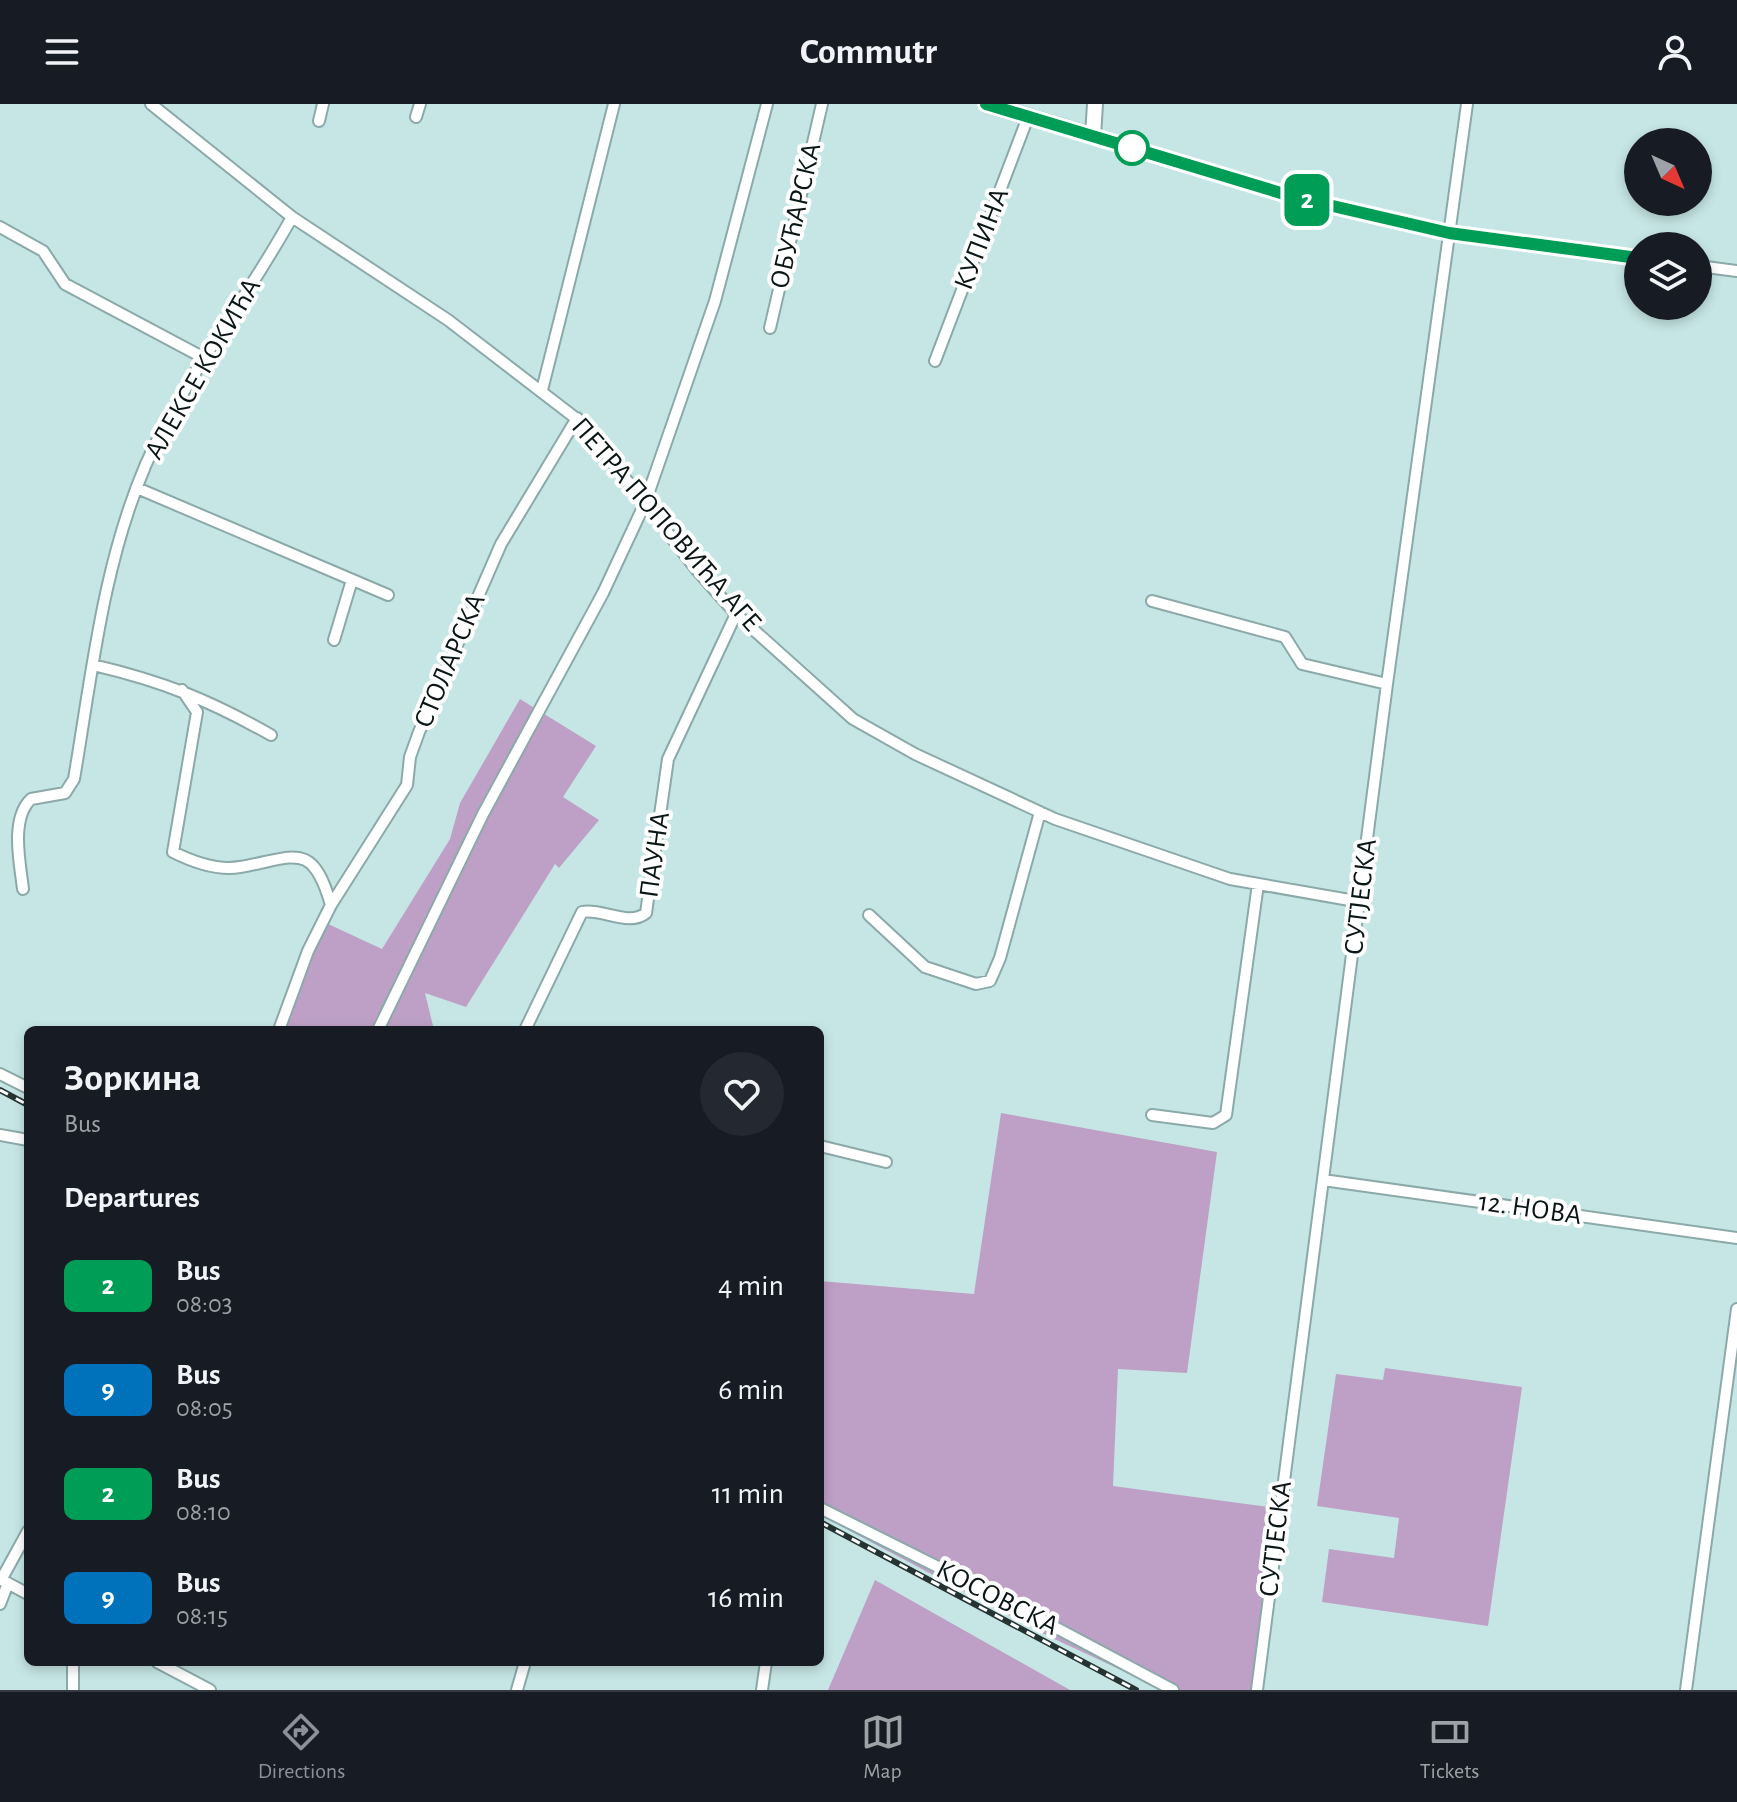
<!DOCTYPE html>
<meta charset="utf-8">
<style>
:root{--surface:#171b24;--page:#242831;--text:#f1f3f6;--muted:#9ea1a6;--line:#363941;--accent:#8c9099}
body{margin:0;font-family:"Alegreya Sans",sans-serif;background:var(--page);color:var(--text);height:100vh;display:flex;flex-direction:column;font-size:30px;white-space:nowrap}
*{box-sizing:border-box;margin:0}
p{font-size:26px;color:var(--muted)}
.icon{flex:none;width:44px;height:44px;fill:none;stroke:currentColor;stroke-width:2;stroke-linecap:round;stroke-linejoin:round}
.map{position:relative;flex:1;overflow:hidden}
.side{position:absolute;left:24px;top:922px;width:800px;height:640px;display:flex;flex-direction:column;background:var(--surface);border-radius:12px;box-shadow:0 4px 12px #0003}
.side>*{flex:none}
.badge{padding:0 16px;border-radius:12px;font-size:28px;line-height:52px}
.needle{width:52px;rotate:136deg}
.controls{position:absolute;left:1624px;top:24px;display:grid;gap:16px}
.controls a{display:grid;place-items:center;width:88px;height:88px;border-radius:50%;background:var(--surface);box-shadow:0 4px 12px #0003;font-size:40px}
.map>.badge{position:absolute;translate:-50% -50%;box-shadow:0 0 0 4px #fff}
h2{padding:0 40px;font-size:30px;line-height:72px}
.round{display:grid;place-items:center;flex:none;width:84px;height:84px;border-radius:42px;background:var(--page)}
.summary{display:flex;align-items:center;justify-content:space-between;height:136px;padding:0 40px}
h1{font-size:38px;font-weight:700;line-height:60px}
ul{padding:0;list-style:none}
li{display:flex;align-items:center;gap:24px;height:104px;padding:0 40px}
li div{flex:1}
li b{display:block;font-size:30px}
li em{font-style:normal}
li .badge{min-width:88px;font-weight:700;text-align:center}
header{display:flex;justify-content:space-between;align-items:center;height:104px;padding:0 40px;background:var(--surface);font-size:36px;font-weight:700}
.tab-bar{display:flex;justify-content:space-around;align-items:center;height:112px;border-top:2px solid var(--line);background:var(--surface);font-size:22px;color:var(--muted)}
.tab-bar a{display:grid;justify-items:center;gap:4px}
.tab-bar .current{color:var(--accent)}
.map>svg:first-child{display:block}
</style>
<header><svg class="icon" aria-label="menu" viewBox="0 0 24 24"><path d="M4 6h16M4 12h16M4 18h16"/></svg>Commutr<svg class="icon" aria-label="person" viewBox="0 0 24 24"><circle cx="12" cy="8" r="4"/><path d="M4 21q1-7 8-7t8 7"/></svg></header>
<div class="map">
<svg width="1737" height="1586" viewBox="0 0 1737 1586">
<rect width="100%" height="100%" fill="#c6e6e5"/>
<path fill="#bea0c6" d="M520 595 596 642 563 693 599 716 559 764 555 760 466 903 425 889 434 926H282L326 819 382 845 450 735 460 699Z
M1001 1009 1217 1048 1187 1269 1118 1265 1113 1382 1276 1404 1253 1586H1171L1147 1578 1048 1532 820 1411V1177L974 1190Z
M1385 1264 1522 1283 1488 1522 1322 1498 1329 1445 1394 1454 1399 1414 1317 1402 1336 1270 1383 1276Z
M875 1476 1070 1586H828Z"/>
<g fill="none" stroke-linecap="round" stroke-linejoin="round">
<defs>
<path id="street" d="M151 0 292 113 448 216 582 319 696 465 736 510 853 615 915 650 1055 715 1230 775 1361 798
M416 13 420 0
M319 17 323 0
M1093 32 1294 93 1449 129 1638 154
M0 123 43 147 65 180 204 254
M1698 162 1737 167
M770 224 822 0
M935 257 1028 13
M542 286 614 0
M137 384 388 491
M1152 497 1285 533 1302 560 1387 580
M334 536 352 476
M93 561C162 577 209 596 271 631
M182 586 197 608 173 748C193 758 217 767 240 763 294 754 312 735 331 801
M23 785C20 759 10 715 31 695L65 689 74 675C92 569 103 460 146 360 185 272 246 197 292 113
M869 811 925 863 976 880 990 877 1000 854 1040 708
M279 926 308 847 331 801 407 681 410 653 419 628 501 440 577 314
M378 926 483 710 603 489 645 399 715 197 767 0
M525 926 582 808C602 804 629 823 646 809L668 655 736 510
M0 970 28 984
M1152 1011 1213 1019 1226 1011 1258 780
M0 1031 28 1036
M820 1042 886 1058
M1323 1076 1737 1134
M820 1404 1004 1496 1173 1586
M0 1475 28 1490
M1 1476 28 1427
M0 1500 8 1479
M157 1558 210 1586
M73 1586V1558
M517 1586 525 1558
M762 1586 766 1558
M1257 1586 1387 580 1467 0
M1686 1586 1737 1205"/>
<path id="secondary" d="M986 0 1093 32 1095 0"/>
</defs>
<use href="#street" stroke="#8ba9a8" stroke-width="14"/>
<use href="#secondary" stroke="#8ba9a8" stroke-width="18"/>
<use href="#street" stroke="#fff" stroke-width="10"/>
<use href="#secondary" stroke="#fff" stroke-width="14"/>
<defs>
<path id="rail" d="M0 986 28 1001
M820 1418 1136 1586"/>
</defs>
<use href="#rail" stroke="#253333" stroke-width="6"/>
<use href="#rail" stroke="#fff" stroke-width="3" stroke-dasharray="9" stroke-linecap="butt"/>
</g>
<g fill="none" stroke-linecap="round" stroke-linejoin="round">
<defs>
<path id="line" d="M986 0 1294 93 1449 129 1638 154"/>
</defs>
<use href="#line" stroke="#fff" stroke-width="18"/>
<use href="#line" stroke="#009d57" stroke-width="12"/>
</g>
<circle fill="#fff" stroke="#009d57" stroke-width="4" cx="1132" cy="44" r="16"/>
<g text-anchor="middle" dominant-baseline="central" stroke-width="8" stroke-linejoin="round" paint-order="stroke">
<g font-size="28" fill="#0a1515" stroke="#fff">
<text transform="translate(796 112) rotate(-77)">ОБУЋАРСКА</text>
<text transform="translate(982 135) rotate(-69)">КУПИНА</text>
<text transform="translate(203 265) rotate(-60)">АЛЕКСЕ КОКИЋА</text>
<text transform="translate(666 421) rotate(49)">ПЕТРА ПОПОВИЋА АГЕ</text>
<text transform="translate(450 557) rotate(-67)">СТОЛАРСКА</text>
<text transform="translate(655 751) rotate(-82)">ПАУНА</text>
<text transform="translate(1361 793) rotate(-83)">СУТЈЕСКА</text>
<text transform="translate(1530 1105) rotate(8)">12. НОВА</text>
<text transform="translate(1276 1435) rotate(-83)">СУТЈЕСКА</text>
<text transform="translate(997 1494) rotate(27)">КОСОВСКА</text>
</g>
</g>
</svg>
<div class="controls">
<a><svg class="needle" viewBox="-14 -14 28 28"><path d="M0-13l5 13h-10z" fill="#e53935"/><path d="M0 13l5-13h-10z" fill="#9ea1a6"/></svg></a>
<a><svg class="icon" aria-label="layers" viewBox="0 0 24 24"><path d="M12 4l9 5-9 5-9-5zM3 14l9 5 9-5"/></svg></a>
</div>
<b class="badge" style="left:1307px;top:96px;background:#009d57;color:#fff">2</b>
<section class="side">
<div class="summary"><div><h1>Зоркина</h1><p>Bus</p></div><a class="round"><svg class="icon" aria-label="heart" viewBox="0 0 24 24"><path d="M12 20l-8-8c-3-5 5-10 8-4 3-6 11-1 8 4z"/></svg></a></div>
<h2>Departures</h2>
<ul>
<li><span class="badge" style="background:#009d57;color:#fff">2</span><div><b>Bus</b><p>08:03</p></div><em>4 min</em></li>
<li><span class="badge" style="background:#0072bc;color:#fff">9</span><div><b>Bus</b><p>08:05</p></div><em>6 min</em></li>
<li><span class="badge" style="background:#009d57;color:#fff">2</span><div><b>Bus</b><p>08:10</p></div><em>11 min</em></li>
<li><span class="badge" style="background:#0072bc;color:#fff">9</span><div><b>Bus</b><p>08:15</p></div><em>16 min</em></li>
</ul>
</section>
</div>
<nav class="tab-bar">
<a class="current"><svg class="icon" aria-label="directions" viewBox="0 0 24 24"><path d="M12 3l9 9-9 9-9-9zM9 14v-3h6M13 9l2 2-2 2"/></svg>Directions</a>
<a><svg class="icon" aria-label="map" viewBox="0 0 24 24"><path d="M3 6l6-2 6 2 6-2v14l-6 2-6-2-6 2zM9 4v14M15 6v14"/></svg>Map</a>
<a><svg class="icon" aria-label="tickets" viewBox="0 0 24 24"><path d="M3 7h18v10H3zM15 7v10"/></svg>Tickets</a>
</nav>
